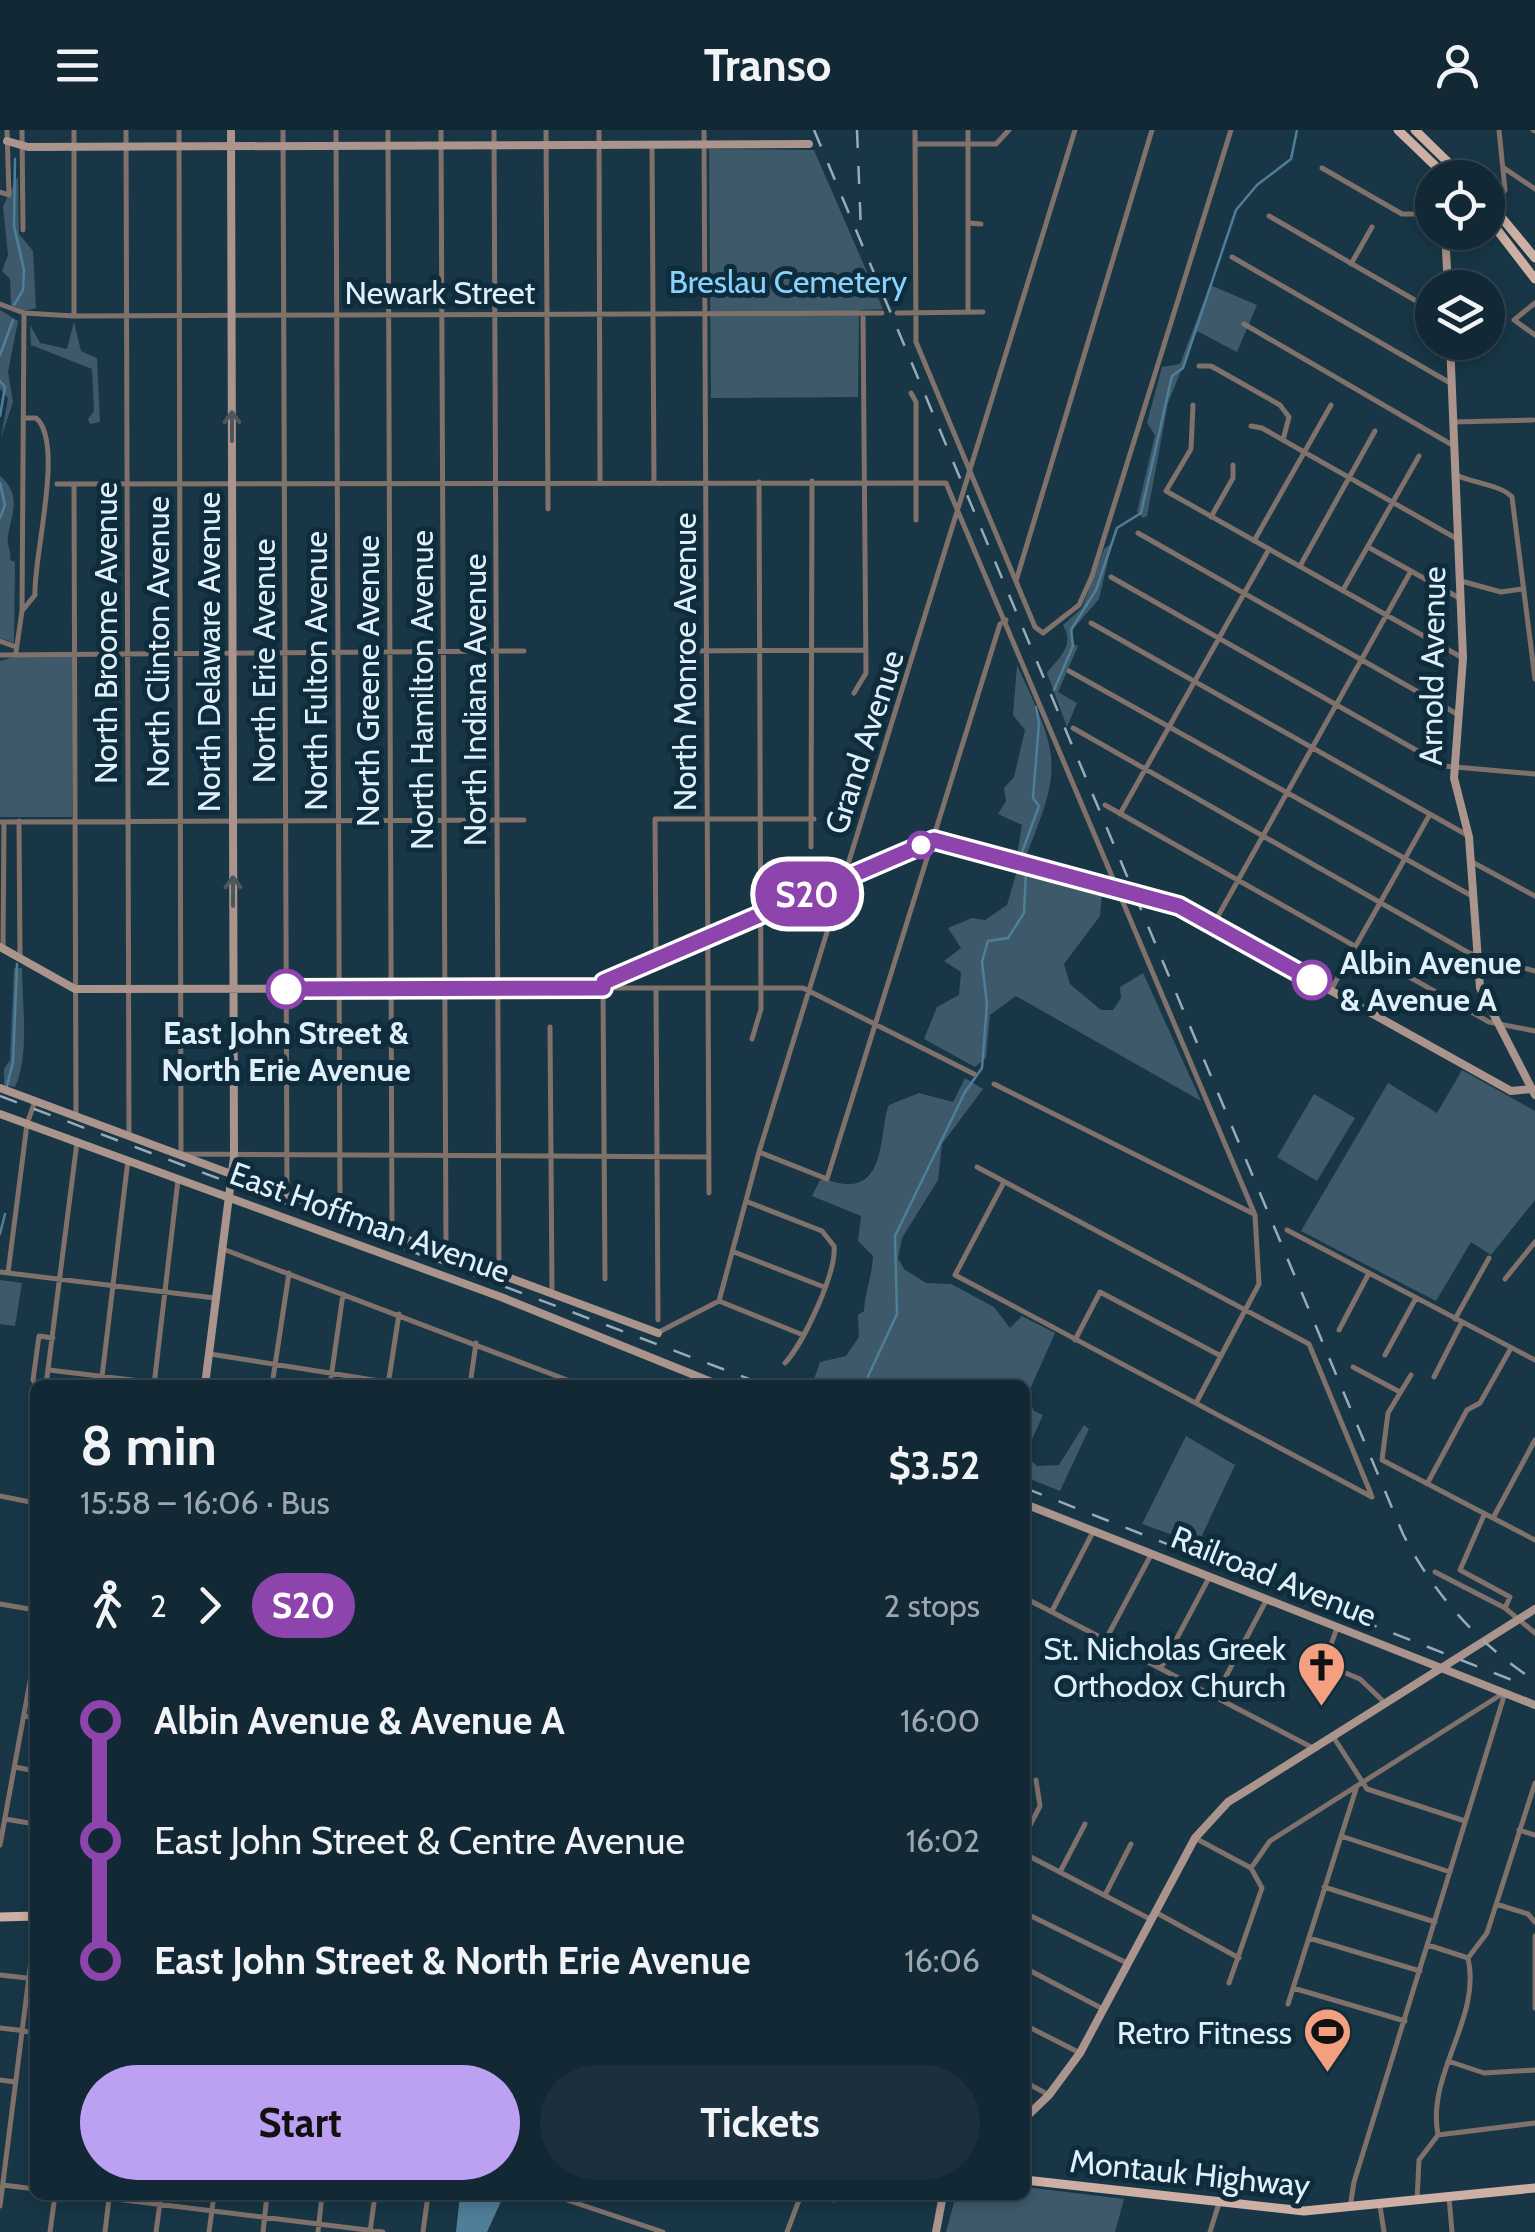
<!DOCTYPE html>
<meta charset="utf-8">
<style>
:root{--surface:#122834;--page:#1b303c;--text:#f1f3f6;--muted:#9ca6ac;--line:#31444f;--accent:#bca0f2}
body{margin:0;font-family:Cabin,sans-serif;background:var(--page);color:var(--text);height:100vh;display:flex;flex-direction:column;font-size:38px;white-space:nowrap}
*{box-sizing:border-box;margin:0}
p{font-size:32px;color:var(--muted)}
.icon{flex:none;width:55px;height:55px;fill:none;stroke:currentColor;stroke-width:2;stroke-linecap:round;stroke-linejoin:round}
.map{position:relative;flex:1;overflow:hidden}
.details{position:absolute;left:30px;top:1250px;width:1000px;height:820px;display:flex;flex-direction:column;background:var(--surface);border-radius:15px;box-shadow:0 5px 15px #0003,0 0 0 2px var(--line)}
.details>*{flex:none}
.badge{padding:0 20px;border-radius:32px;font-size:35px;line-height:65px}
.fabs{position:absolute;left:1415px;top:30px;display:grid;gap:20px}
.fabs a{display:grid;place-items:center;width:90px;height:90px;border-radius:50%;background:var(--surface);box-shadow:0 5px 15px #0003,0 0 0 2px var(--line);font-size:50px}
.map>.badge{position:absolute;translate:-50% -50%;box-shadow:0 0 0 5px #fff}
.legs{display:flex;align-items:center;gap:15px;height:110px;padding:0 50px;font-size:32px}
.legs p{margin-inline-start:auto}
.head{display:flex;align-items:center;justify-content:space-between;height:170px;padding:0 50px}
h1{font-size:55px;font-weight:800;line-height:75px}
.cta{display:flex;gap:20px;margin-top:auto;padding:20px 50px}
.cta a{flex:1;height:115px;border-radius:60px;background:var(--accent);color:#111;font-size:40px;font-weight:800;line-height:115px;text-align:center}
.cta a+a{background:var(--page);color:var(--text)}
ul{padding:0 50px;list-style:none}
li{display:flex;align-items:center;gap:35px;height:120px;font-size:38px}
li i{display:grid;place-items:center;width:15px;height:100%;margin:0 12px;background:currentColor}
li i::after{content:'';width:25px;height:25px;margin:-12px;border:8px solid;border-radius:50%;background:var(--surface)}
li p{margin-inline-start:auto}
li:first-child i{background:linear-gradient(#0000 50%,currentColor 0)}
li:last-child i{background:linear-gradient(currentColor 50%,#0000 0)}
header{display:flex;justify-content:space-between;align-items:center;height:130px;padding:0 50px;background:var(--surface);font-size:45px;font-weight:800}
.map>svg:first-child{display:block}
</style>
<header><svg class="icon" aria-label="menu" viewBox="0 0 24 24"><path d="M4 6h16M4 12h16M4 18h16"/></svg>Transo<svg class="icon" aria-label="person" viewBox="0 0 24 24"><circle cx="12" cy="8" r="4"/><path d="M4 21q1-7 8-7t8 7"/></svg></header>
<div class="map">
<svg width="1535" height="2102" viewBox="0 0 1535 2102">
<rect width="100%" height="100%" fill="#183646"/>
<path fill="#3e5a6a" d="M709 19 814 20 883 179 859 180 858 267 711 268Z
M18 46 19 104 33 121 36 178 24 181 11 175 10 149 2 141 8 125 3 76Z
M1210 155 1257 175 1237 222 1197 201 1168 273 1147 386 1143 388 1137 382 1155 305 1147 293 1162 237 1180 234Z
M0 180 18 191 8 242 13 272 1 308 8 268 0 259Z
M74 192 81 221 97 228 100 292 90 294 88 289 94 281 92 239 31 215 30 195 40 213 67 219Z
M0 346C22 365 12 382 8 406 6 416 12 420 10 430L15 432 14 513 0 508Z
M1112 413 1099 469 1073 499V514L1078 516 1058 562 1077 573 1067 597 1047 543C1060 526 1075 516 1063 495L1082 478 1104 419Z
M16 526 73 527 72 687H0V531Z
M1017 535C1059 626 1064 634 1025 728L1017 725 1022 695 998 684 1006 671 1004 658 1014 647 1025 600 1013 585Z
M1018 737 1102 764 1100 786 1064 834 1070 854 1101 880H1113L1121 868 1120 857 1143 843 1201 971 1016 866 990 885 986 928 975 937 924 909 937 877 959 865 961 842 944 831 961 818 948 798 972 788 985 790 1007 775Z
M14 838H22C22 874 30 924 15 957L4 955V939L10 930Z
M1462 940 1535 981V1070L1491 1125 1471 1112 1436 1171 1301 1101 1388 953 1437 983Z
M965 948 983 959 942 1014 938 1050 902 1108 898 1128 904 1139 926 1153 951 1154 994 1177 1010 1198 1022 1186 1055 1203 1027 1266 1034 1281 1043 1285 1025 1325 1037 1336 1059 1335 1084 1295 1089 1299 1060 1361 1025 1347V1255H812L820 1232 846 1226 859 1207 858 1185 864 1181C865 1161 872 1147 873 1126L858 1111 861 1086 812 1066 820 1050C831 1050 841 1055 851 1054 887 1052 880 993 889 975L919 963 953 972Z
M1314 964 1355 988 1317 1051 1277 1027Z
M0 1150 22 1153 15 1196 0 1194Z
M1186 1306 1235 1335 1198 1414 1142 1394Z
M1025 2057 1124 2069 1115 2102H946L956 2065H1025Z"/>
<path fill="#4f7e98" d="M460 2065H504L487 2102H456Z"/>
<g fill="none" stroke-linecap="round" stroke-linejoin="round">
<path stroke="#4f7e98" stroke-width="2.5" d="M14 175 23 160 24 140 14 96 15 29
M0 225 13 190
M0 251 5 257 0 286
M0 353 5 375 0 388
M1054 560 1073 516 1071 500 1096 460 1117 398 1141 383 1172 246 1183 238 1236 80 1257 55 1291 29 1297 0
M1022 722 1039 676 1033 668 1039 593 1036 577
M7 956 13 932 17 834
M0 1104 5 1084
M864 1255 897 1184 895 1106 965 962 982 938 987 874 982 832 988 811 1008 808 1024 783 1026 742"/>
<path stroke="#80716b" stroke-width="5" d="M22 0 23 100
M74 0V186
M126 0 129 1005
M179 0 181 1024 709 1027
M283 0 287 1063
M336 0 340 1082
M388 0 392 1101
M441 0 446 1120
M494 0 499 1140
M546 0 548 379
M599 0 600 352
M704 0 709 1063
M915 0 916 212 1035 497 1043 503 1079 475 1092 446 1231 0
M968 0V182
M1533 0 1535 1
M915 14H996L1009 0
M652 15 654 352
M1322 38 1402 84H1432
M1504 38 1535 59
M0 62 9 65 7 0
M1494 78 1505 60 1499 0
M1269 86 1432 180
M968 93 981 94
M1232 127 1452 254
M1351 134 1372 97
M1535 173 1514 190 1535 205
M0 174 24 183 74 186 882 183
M897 183 983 182
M1244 194 1454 316
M1199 236H1211L1280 275 1289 287 1283 310
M911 263 916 272V390
M1193 275 1191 319 1166 361 1461 527
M1453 292 1533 290
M1251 296 1262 298 1459 410
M1456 345C1473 353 1501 355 1512 367L1535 549
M57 354 946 353 1255 1085 1259 1154 1196 1273
M74 354 76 986
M1211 387 1233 348V335
M1138 403 1457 584
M1254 411 1331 275
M1368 417 1461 469
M1300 436 1375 301
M1111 447 1444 636 1535 644
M1016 451 1152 0
M1461 451 1501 462 1522 459
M1343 460 1419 326
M22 481 35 465C33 428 65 312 36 288H23
M1091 493 1467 705
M0 511 16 517
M680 521 865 520
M16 522 22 481 24 183
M0 525 524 521
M1069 541 1472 766
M854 563 866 543 863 185
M1073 598 1469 823 1535 841
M1105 675 1489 892 1535 901
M1120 684 1268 421
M19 691 20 827
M0 692 524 690
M811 717 812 351
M1472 732 1535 766
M1213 795 1411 441
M3 819 4 692
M656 828 655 689H814
M656 858 658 1190
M1331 860 1430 684
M550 897 552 1161
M752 909 761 879 759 352
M994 954 1252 1083
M759 1022 827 1049 1000 494 1006 490
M977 1037 1309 1214 1371 1364
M1004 1052 955 1145 1372 1367
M748 1072 822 1101 834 1116C837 1142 803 1214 785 1233
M1287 1100 1535 1230
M223 1119 575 1253
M734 1122 824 1157
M0 1142 215 1168
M8 1143 27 994 35 971
M605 1149 603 858H803L974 944
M1505 1149 1535 1112
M719 1171 803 1205
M1455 1189 1489 1128
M1339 1200 1369 1143
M659 1202 719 1171 759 1022 1075 0
M1075 1210 1100 1162 1221 1226
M210 1224 405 1255
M1385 1225 1416 1168
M1353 1237 1398 1261
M49 1240 173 1255
M1411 1245 1388 1283 1382 1330 1535 1410
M1434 1247 1462 1192
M36 1255 33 1250 39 1206 53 1208
M46 1255 77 1012
M101 1255 128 1030
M154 1255 178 1050
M272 1255 289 1143
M330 1255 343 1164
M388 1255 399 1184
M470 1255 476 1213
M1427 1354 1467 1280 1480 1273 1511 1218
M0 1366 35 1373
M1484 1385 1460 1440 1510 1467 1505 1478
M1493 1388 1535 1310
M1435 1442 1505 1478 1535 1503
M1025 1468 1313 1618
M0 1474 35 1480
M1052 1481 1094 1400
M1337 1498 1324 1534 1360 1549 1384 1572
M1106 1509 1152 1423
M1161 1538 1210 1446
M1215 1567 1267 1469
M24 1586 35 1588
M1332 1605 1367 1659 1465 1691
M15 1637 35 1641
M5 1689 35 1694
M1519 1700 1535 1705
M1025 1705 1040 1676 1036 1650
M1341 1706 1450 1742
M1195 1708 1251 1738 1262 1758 1229 1853
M0 1715 35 1524
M1025 1724 1150 1789
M1251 1738 1270 1711 1502 1564
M1060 1742 1085 1694
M1324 1757 1435 1792
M1105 1765 1131 1714
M1496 1774 1528 1784 1535 1792
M1155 1782 1239 1828
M1029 1785 1127 1833
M1535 1806V1878
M1309 1808 1420 1841
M1428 1815 1468 1828
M1468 1828 1487 1803 1535 1653
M1025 1838 1103 1879
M0 1845 27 1848
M1293 1858 1405 1891
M1288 1874 1356 1659
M1025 1895 1080 1923
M0 1898 35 1902
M1448 1931 1484 1943 1535 1940
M0 1950 15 1952
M1025 1952 1049 1965
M1438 2005C1426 1944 1482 1888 1468 1828
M3 2055 35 2059
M83 2065 383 2102
M552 2065 663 2102
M820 2065 833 2070
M1449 2067 1452 2102
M1417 2071 1419 2030 1438 2005 1535 1993
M0 2076 35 1799
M1380 2076 1384 2102
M1350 2077 1354 2052 1505 1563
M50 2102 55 2065
M105 2102 109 2068
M156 2102 161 2065
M209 2102 214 2065
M263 2102 267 2065
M318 2102 322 2065
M370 2102 375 2065
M423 2102 428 2065
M787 2102 801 2065
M1210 2102 1219 2073"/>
<path stroke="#ab948b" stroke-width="8" d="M7 11 28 17 809 14
M1445 102 1448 158
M1450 212 1463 528 1454 648 1469 707 1480 858 1535 965
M0 817 75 859 603 858 605 852 934 710 1179 776 1511 961 1532 959
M0 958 658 1203
M0 984 501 1167 719 1255
M205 1255 234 1027 231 0
M1025 1374 1535 1575
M1025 1988 1049 1965 1080 1923 1195 1708 1228 1672 1249 1659 1535 1479
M936 2102 943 2065"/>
<path stroke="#cdafa3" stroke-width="9" d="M1398 0 1448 48
M1415 0 1464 48
M1488 71 1535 128
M1488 88 1535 149
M0 1787 35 1786
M1025 2050 1304 2081 1535 2058"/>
<path stroke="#96acb9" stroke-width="2.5" stroke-dasharray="18 18" stroke-linecap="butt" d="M814 0 1403 1404C1434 1465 1478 1513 1535 1551
M857 0 861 101
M0 966 765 1255
M1025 1358 1527 1556"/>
</g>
<defs><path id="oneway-shaft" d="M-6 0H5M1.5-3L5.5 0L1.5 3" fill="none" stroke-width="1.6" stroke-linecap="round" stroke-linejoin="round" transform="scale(2.5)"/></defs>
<g stroke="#4d565b">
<use href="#oneway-shaft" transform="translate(232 296) rotate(-90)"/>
<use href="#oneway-shaft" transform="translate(233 761) rotate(-90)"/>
</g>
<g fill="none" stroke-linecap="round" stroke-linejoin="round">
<defs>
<path id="line-1" d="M286 859 603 858 604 852 934 710 1179 776 1312 850"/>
</defs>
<use href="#line-1" stroke="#fff" stroke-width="22"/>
<use href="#line-1" stroke="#8e44ad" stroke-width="15"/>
</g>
<defs>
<symbol id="church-pin" viewBox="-11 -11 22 30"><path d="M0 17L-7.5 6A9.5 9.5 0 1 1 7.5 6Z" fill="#f2a07f" stroke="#0e2c3b"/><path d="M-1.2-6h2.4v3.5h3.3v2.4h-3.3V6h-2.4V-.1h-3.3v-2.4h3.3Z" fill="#111"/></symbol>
<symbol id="stadium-pin" viewBox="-11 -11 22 30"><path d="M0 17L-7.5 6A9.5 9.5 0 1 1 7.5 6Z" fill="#f2a07f" stroke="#0e2c3b"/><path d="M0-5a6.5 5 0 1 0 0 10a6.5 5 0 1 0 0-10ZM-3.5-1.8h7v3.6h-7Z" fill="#111"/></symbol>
</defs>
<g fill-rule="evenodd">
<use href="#church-pin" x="1294" y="1508" width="55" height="75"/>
<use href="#stadium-pin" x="1300" y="1874" width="55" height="75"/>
</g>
<g fill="#fff" stroke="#8e44ad" stroke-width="5">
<circle cx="921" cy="715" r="12"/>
<circle cx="1312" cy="850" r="18"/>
<circle cx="286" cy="859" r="18"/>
</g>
<g text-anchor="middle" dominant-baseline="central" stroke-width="10" stroke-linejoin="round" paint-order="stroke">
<g font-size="32" fill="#88d3fd" stroke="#0e2c3b">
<text x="788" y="151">Breslau Cemetery</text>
</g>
<g font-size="32" fill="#dff0fb" stroke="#0e2c3b">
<text x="440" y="162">Newark Street</text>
<text transform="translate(105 503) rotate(-90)">North Broome Avenue</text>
<text transform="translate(157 512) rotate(-90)">North Clinton Avenue</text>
<text transform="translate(208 522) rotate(-90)">North Delaware Avenue</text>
<text transform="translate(263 531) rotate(-90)">North Erie Avenue</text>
<text transform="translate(684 532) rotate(-90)">North Monroe Avenue</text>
<text transform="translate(1432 536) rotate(-89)">Arnold Avenue</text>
<text transform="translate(315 541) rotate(-90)">North Fulton Avenue</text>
<text transform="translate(367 551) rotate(-90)">North Greene Avenue</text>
<text transform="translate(421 560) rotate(-90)">North Hamilton Avenue</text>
<text transform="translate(474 570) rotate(-90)">North Indiana Avenue</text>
<text transform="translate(864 612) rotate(-72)">Grand Avenue</text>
<text transform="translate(370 1092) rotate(20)">East Hoffman Avenue</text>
<text transform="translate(1274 1446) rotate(22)">Railroad Avenue</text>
<text transform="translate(1190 2043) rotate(6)">Montauk Highway</text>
</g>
<g font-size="32" font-weight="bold" fill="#dff0fb" stroke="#0e2c3b" text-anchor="start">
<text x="1340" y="832">Albin Avenue<tspan x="1340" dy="37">&amp; Avenue A</tspan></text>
<text x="286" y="902" text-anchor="middle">East John Street &amp;<tspan x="286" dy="37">North Erie Avenue</tspan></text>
</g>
<g font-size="32" fill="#dff0fb" stroke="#0e2c3b" text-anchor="end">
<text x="1286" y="1518">St. Nicholas Greek<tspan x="1286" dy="37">Orthodox Church</tspan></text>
<text x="1292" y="1902">Retro Fitness</text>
</g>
</g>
</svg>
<div class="fabs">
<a><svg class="icon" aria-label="locate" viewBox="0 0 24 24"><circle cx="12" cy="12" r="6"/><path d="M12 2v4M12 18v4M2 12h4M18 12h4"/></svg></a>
<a><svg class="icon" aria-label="layers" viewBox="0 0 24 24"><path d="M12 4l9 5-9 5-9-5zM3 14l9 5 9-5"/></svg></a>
</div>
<b class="badge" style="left:807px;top:764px;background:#8e44ad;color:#fff">S20</b>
<section class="details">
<div class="head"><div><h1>8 min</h1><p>15:58 – 16:06 · Bus</p></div><b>$3.52</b></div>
<div class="legs"><svg class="icon" aria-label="walk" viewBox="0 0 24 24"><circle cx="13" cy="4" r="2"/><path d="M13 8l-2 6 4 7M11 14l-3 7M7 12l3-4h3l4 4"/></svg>2<svg class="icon" aria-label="forward" viewBox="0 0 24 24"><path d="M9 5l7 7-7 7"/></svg><b class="badge" style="background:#8e44ad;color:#fff">S20</b><p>2 stops</p></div>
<ul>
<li><i style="color:#8e44ad"></i><b>Albin Avenue &amp; Avenue A</b><p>16:00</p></li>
<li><i style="color:#8e44ad"></i><span>East John Street &amp; Centre Avenue</span><p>16:02</p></li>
<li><i style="color:#8e44ad"></i><b>East John Street &amp; North Erie Avenue</b><p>16:06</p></li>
</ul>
<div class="cta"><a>Start</a><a>Tickets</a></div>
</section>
</div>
